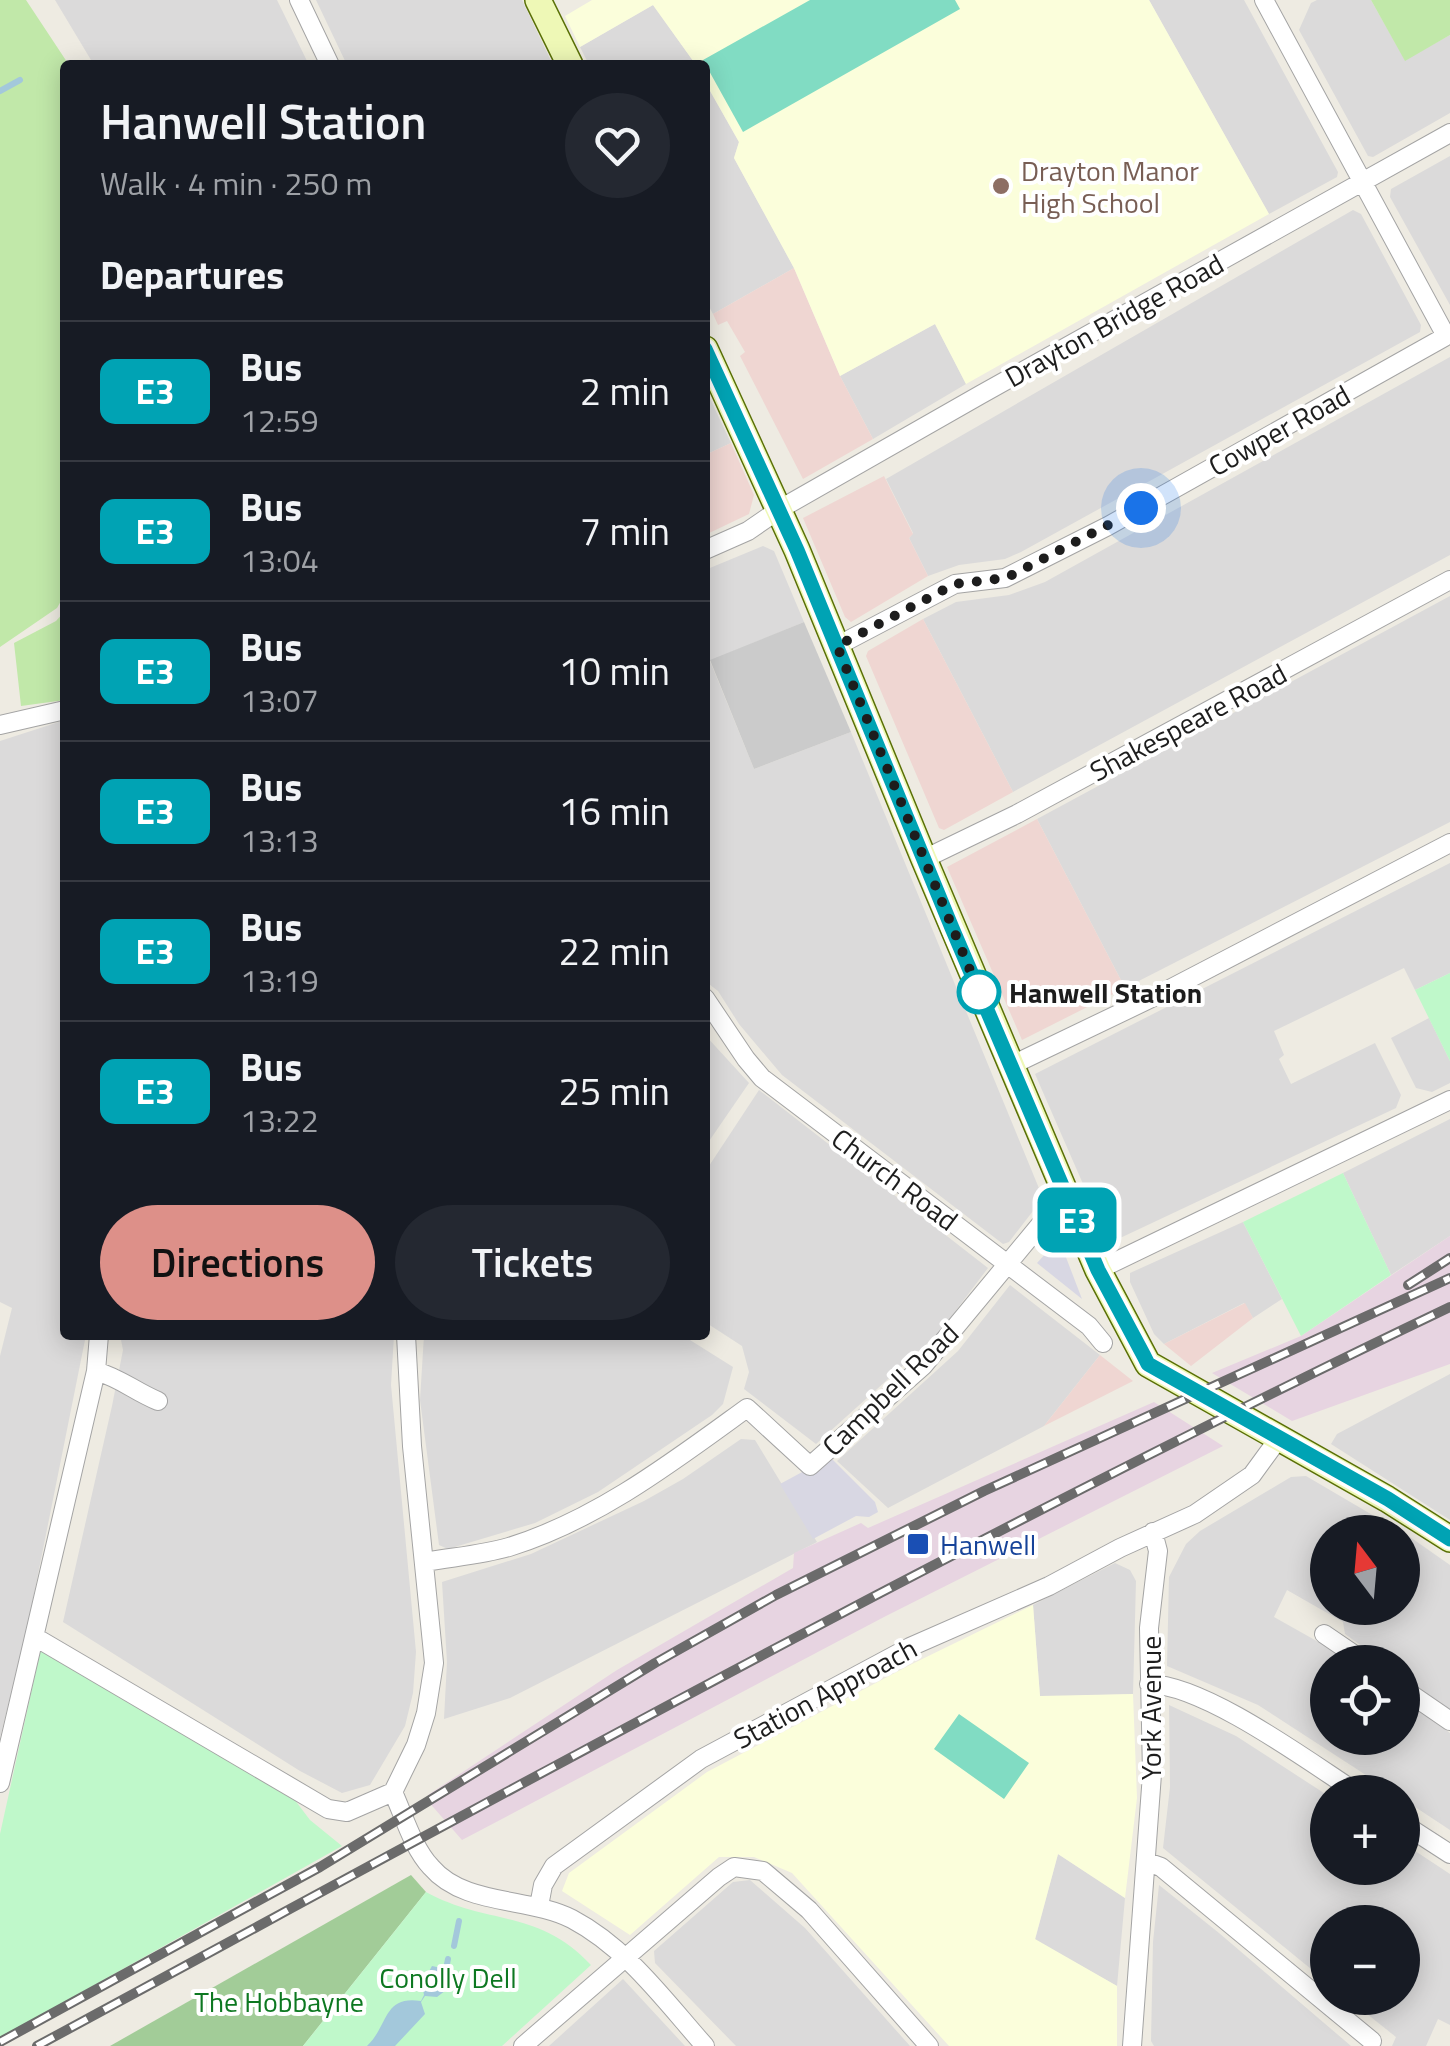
<!DOCTYPE html>
<meta charset="utf-8">
<style>
:root{--surface:#171b24;--page:#242831;--text:#f1f3f6;--muted:#9ea1a6;--line:#363941;--accent:#dd9089}
body{margin:0;font-family:"Titillium Web",sans-serif;background:var(--page);color:var(--text);height:100vh;display:flex;flex-direction:column;font-size:38px;white-space:nowrap}
*{box-sizing:border-box;margin:0}
p{font-size:32px;color:var(--muted)}
.icon{flex:none;width:55px;height:55px;fill:none;stroke:currentColor;stroke-width:2;stroke-linecap:round;stroke-linejoin:round}
.map{position:relative;flex:1;overflow:hidden}
.panel{position:absolute;left:60px;top:60px;width:650px;height:1280px;display:flex;flex-direction:column;background:var(--surface);border-radius:10px;box-shadow:0 5px 25px #0003}
.panel>*{flex:none}
.badge{padding:0 20px;border-radius:15px;font-size:35px;line-height:65px}
.needle{width:65px;rotate:344deg}
.controls{position:absolute;left:1310px;top:1515px;display:grid;gap:20px}
.controls a{display:grid;place-items:center;width:110px;height:110px;border-radius:50%;background:var(--surface);box-shadow:0 5px 25px #0003;font-size:50px}
.you{position:absolute;width:50px;height:50px;margin:-25px;border:8px solid #fff;border-radius:50%;background:#1a73e8;box-shadow:0 0 0 15px #1a73e833}
.map>.badge{position:absolute;translate:-50% -50%;box-shadow:0 0 0 5px #fff}
h2{padding:0 40px;font-size:38px;line-height:90px}
.round{display:grid;place-items:center;flex:none;width:105px;height:105px;border-radius:52px;background:var(--page)}
.headline{display:flex;align-items:center;justify-content:space-between;height:170px;padding:0 40px}
h1{font-size:48px;font-weight:600;line-height:75px}
.cta{display:flex;gap:20px;margin-top:auto;padding:20px 40px}
.cta a{flex:1;height:115px;border-radius:60px;background:var(--accent);color:#111;font-size:40px;font-weight:600;line-height:115px;text-align:center}
.cta a+a{background:var(--page);color:var(--text)}
ul{padding:0;list-style:none}
li{display:flex;align-items:center;gap:30px;height:140px;padding:0 40px;border-top:2px solid var(--line)}
li div{flex:1}
li b{display:block;font-size:38px}
li em{font-style:normal}
li .badge{min-width:110px;font-weight:700;text-align:center}
.map>svg:first-child{display:block}
</style>
<div class="map">
<svg width="1450" height="2046" viewBox="0 0 1450 2046">
<rect width="100%" height="100%" fill="#eeebe2"/>
<path fill="#dbdada" fill-rule="evenodd" d="M55 0H277L309 65H94Z
M316 0H522L553 65H347Z
M1149 0H1244L1338 172 1337 177 1269 214Z
M1317 0H1371L1405 60 1450 35V113L1373 157 1368 156 1299 30 1311 3Z
M653 5 696 65H589L580 47Z
M705 82 739 142 734 158 794 268 713 314 705 299Z
M1450 156V305L1390 197 1391 189Z
M1353 210 1361 214 1421 325 1420 332 1021 552 1005 559 959 565 928 576 909 538 913 533 886 479Z
M935 324 966 384 873 439 840 376Z
M1450 357V555L1013 792 923 619 956 602 1009 595 1045 582Z
M705 388 731 443 705 455Z
M763 546 774 551 804 622 710 661 754 769 851 732 1043 1198 1009 1242 1003 1244 782 1075 739 1024 718 991 705 981V570Z
M1450 596V822L1125 988 1037 819Z
M65 720V1335H86L27 1629 0 1738V1356L12 1308 0 1302V741Z
M1450 863V973L1415 990 1404 968 1274 1031 1284 1055 1279 1059 1291 1084 1375 1043 1401 1095 1396 1108 1118 1239 1104 1232 1035 1074Z
M1429 1018 1450 1061V1083L1432 1092 1416 1088 1391 1038Z
M705 1035 749 1083 705 1147Z
M759 1090 988 1268 938 1334 816 1444 744 1389 749 1372 742 1346 705 1322V1172Z
M1450 1119V1236L1391 1275 1343 1173Z
M1243 1222 1282 1299 1253 1318 1244 1303 1164 1344 1154 1334 1130 1282V1273Z
M1010 1285 1100 1355 1044 1426 888 1508 837 1461 958 1351Z
M120 1335H394L391 1385 416 1652 413 1693 405 1726 370 1785 342 1793 300 1771 63 1622 112 1406 123 1350Z
M424 1335H682L733 1367 723 1404 712 1415 598 1492 535 1523 448 1549 439 1545 420 1400Z
M1450 1374V1520L1331 1444 1337 1434Z
M741 1439 755 1440 817 1542 510 1698 444 1719 447 1662 442 1582 531 1554 644 1501 683 1479Z
M1306 1476 1410 1537 1450 1565V1710L1403 1676 1402 1662H1384L1345 1634 1343 1622 1287 1590 1274 1617 1354 1662H1328V1738H1402L1403 1698 1450 1733V1830L1403 1799 1402 1792H1392L1258 1705 1167 1666 1169 1577 1186 1544 1200 1531 1291 1477ZM1328 1532H1402V1608H1328Z
M1115 1563 1130 1570 1136 1581 1133 1694 1040 1697 1033 1605Z
M1169 1705 1236 1736 1327 1795 1328 1868H1402L1403 1843 1450 1874V2025L1438 2019 1426 2046H1392L1396 2037 1347 1998H1402V1922H1328L1327 1982 1163 1848 1170 1787Z
M1058 1854 1125 1898 1117 1986 1035 1940Z
M750 1880 805 1928 910 2046H736L655 1963 654 1951 733 1882Z
M1159 1885 1219 1933 1351 2046H1154L1151 2041 1153 1942Z
M623 1979 685 2046H549L571 2026Z"/>
<path fill="#efd6d2" d="M794 268 840 376 873 439 803 479 740 356 745 352 727 321 718 325 713 314Z
M731 443 754 495 749 514 705 535V455Z
M884 476 913 534 909 538 928 576 851 622 845 617 803 518Z
M923 619 1013 792 944 830 939 828 866 656 868 651Z
M1037 819 1125 988 1022 1040 947 867Z
M1245 1303 1253 1318 1191 1366 1164 1344Z
M1100 1355 1133 1381 1044 1426Z"/>
<path fill="#e7d4e1" d="M1450 1236V1364L1292 1421 1212 1373 1301 1336Z
M1154 1402 1223 1446 884 1617 462 1840 427 1800 428 1795 617 1670 793 1568 794 1553 861 1523 868 1528Z"/>
<path fill="#fbfedb" d="M592 0H1149L1269 214 966 384 935 324 840 376 794 268 734 158 739 142 705 82V65H696L653 5 580 47 565 16Z
M1033 1605 1040 1696 1133 1694 1137 1798 1125 1898 1058 1854 1035 1939 1117 1986V2046H949L792 1873 754 1857H719L630 1935 562 1891 569 1873 707 1772 910 1665Z"/>
<path fill="#cbcbcb" d="M804 622 851 732 754 769 710 660Z"/>
<path fill="#c1e8a9" d="M0 0H26L69 65H65V594L57 608 0 647Z
M1371 0H1450V35L1405 61Z
M65 611V700L21 706 14 643 56 621Z"/>
<path fill="#a2cc98" d="M411 1875 426 1892 303 2046H110Z"/>
<path fill="#bff8ca" d="M1450 973V1061L1415 990Z
M1343 1173 1391 1275 1301 1336 1243 1222Z
M41 1648 291 1795 310 1820 342 1846 0 2038V1834Z
M426 1892C488 1926 538 1908 591 1965L502 2046H303Z"/>
<path fill="#81dcc3" d="M810 0H955L960 9 743 132 703 60Z
M959 1714 1029 1763 1004 1799 934 1749Z"/>
<path fill="#d8d7e3" d="M1059 1239 1082 1299 1037 1263Z
M830 1457 875 1502 878 1512 869 1517 856 1516 813 1539 780 1484Z"/>
<path fill="#a3c8db" d="M432 1966 446 1969 453 1975 454 1984 437 1997 425 1996 421 2002 425 2014 395 2046H367C389 2025 383 1995 421 2001L424 1995 422 1984Z"/>
<g fill="none" stroke-linecap="round" stroke-linejoin="round">
<path stroke="#a3c8db" stroke-width="6" d="M0 91 20 80
M454 1946 459 1921
M446 1969 448 1959"/>
<defs>
<path id="street" d="M299 0 330 65
M1264 0 1446 336
M705 550 748 531 780 509 980 395 1450 133
M837 646 955 584 1005 578 1108 526 1450 334
M0 725 65 710
M924 859 1017 814 1450 580
M705 998 746 1059 762 1078 1089 1326 1103 1343
M1010 1066 1160 994 1450 843
M1098 1270 1450 1100
M96 1371C122 1379 134 1391 158 1401
M425 1562C452 1557 482 1555 509 1547 597 1520 674 1461 747 1408L810 1466 923 1366 1049 1214 1070 1203
M1324 1634 1365 1662
M35 1637 328 1809 347 1812 393 1792
M1149 1684C1205 1685 1308 1761 1356 1792
M1402 1688 1450 1721
M0 1783 96 1371 99 1335
M393 1792 416 1745 426 1713 434 1663 412 1446 406 1335
M393 1792C404 1816 413 1848 431 1867 464 1906 529 1897 572 1919 627 1948 665 2001 705 2046
M1402 1823 1450 1854
M1147 1862 1161 1867 1372 2041
M539 1906 543 1885 554 1866 701 1759 910 1647 1049 1586 1120 1548 1195 1514 1252 1475 1279 1438
M523 2046 719 1877 734 1867 763 1871 809 1910 929 2046
M1132 2046 1152 1774 1149 1628 1158 1551 1153 1532"/>
<path id="secondary" d="M538 0 570 65
M705 349 797 550 924 859 1098 1270 1148 1364 1387 1499 1450 1539"/>
</defs>
<use href="#street" stroke="#a4a4a4" stroke-width="20"/>
<use href="#secondary" stroke="#5a7007" stroke-width="28"/>
<use href="#street" stroke="#fff" stroke-width="18"/>
<use href="#secondary" stroke="#eef8b6" stroke-width="25"/>
<defs>
<path id="rail" d="M1408 1285 1450 1258
M0 2042 320 1867 655 1663 776 1595 984 1491 1450 1278
M37 2046C505 1793 970 1536 1450 1307"/>
</defs>
<use href="#rail" stroke="#6b6b6b" stroke-width="10"/>
<use href="#rail" stroke="#fff" stroke-width="6" stroke-dasharray="19" stroke-linecap="butt"/>
</g>
<g fill="none" stroke-linecap="round" stroke-linejoin="round">
<defs>
<path id="line" d="M705 349 797 550 952 928 1098 1270 1144 1356 1148 1364 1388 1499 1450 1539"/>
</defs>
<use href="#line" stroke="#fff" stroke-width="22"/>
<use href="#line" stroke="#00a3b4" stroke-width="15"/>
<path stroke="#1d1d1d" stroke-width="10" stroke-dasharray="0 18" d="M979 992 981 997 837 646 955 584 1006 578 1141 508"/>
</g>
<circle fill="#8d6e63" stroke="#fff" stroke-width="4" cx="1001" cy="186" r="10"/>
<circle fill="#fff" stroke="#00a3b4" stroke-width="5" cx="979" cy="992" r="20"/>
<rect fill="#1a4fb4" stroke="#fff" stroke-width="4" x="906" y="1532" width="24" height="24" rx="5"/>
<g text-anchor="middle" dominant-baseline="central" stroke-width="8" stroke-linejoin="round" paint-order="stroke">
<g font-size="28" fill="#785e54" stroke="#fff" text-anchor="start">
<text x="1021" y="170">Drayton Manor<tspan x="1021" dy="32">High School</tspan></text>
</g>
<g font-size="28" fill="#1d1d1d" stroke="#fff">
<text transform="translate(1114 320) rotate(-29)">Drayton Bridge Road</text>
<text transform="translate(1279 430) rotate(-29)">Cowper Road</text>
<text transform="translate(1188 722) rotate(-28)">Shakespeare Road</text>
<text transform="translate(895 1179) rotate(37)">Church Road</text>
<text transform="translate(890 1389) rotate(-44)">Campbell Road</text>
<text transform="translate(825 1693) rotate(-28)">Station Approach</text>
<text transform="translate(1150 1708) rotate(-90)">York Avenue</text>
</g>
<g font-size="28" font-weight="bold" fill="#1d1d1d" stroke="#fff" text-anchor="start">
<text x="1009" y="992">Hanwell Station</text>
</g>
<g font-size="28" fill="#164399" stroke="#fff" text-anchor="start">
<text x="940" y="1544">Hanwell</text>
</g>
<g font-size="28" fill="#0d7821" stroke="#fff">
<text x="448" y="1977">Conolly Dell</text>
<text x="279" y="2001">The Hobbayne</text>
</g>
</g>
</svg>
<div class="controls">
<a><svg class="needle" viewBox="-14 -14 28 28"><path d="M0-13l5 13h-10z" fill="#e53935"/><path d="M0 13l5-13h-10z" fill="#9ea1a6"/></svg></a>
<a><svg class="icon" aria-label="locate" viewBox="0 0 24 24"><circle cx="12" cy="12" r="6"/><path d="M12 2v4M12 18v4M2 12h4M18 12h4"/></svg></a>
<a>+</a>
<a>−</a>
</div>
<div class="you" style="left:1141px;top:508px"></div>
<b class="badge" style="left:1077px;top:1220px;background:#00a3b4;color:#fff">E3</b>
<section class="panel">
<div class="headline"><div><h1>Hanwell Station</h1><p>Walk · 4 min · 250 m</p></div><a class="round"><svg class="icon" aria-label="heart" viewBox="0 0 24 24"><path d="M12 20l-8-8c-3-5 5-10 8-4 3-6 11-1 8 4z"/></svg></a></div>
<h2>Departures</h2>
<ul>
<li><span class="badge" style="background:#00a3b4;color:#fff">E3</span><div><b>Bus</b><p>12:59</p></div><em>2 min</em></li>
<li><span class="badge" style="background:#00a3b4;color:#fff">E3</span><div><b>Bus</b><p>13:04</p></div><em>7 min</em></li>
<li><span class="badge" style="background:#00a3b4;color:#fff">E3</span><div><b>Bus</b><p>13:07</p></div><em>10 min</em></li>
<li><span class="badge" style="background:#00a3b4;color:#fff">E3</span><div><b>Bus</b><p>13:13</p></div><em>16 min</em></li>
<li><span class="badge" style="background:#00a3b4;color:#fff">E3</span><div><b>Bus</b><p>13:19</p></div><em>22 min</em></li>
<li><span class="badge" style="background:#00a3b4;color:#fff">E3</span><div><b>Bus</b><p>13:22</p></div><em>25 min</em></li>
</ul>
<div class="cta"><a>Directions</a><a>Tickets</a></div>
</section>
</div>
